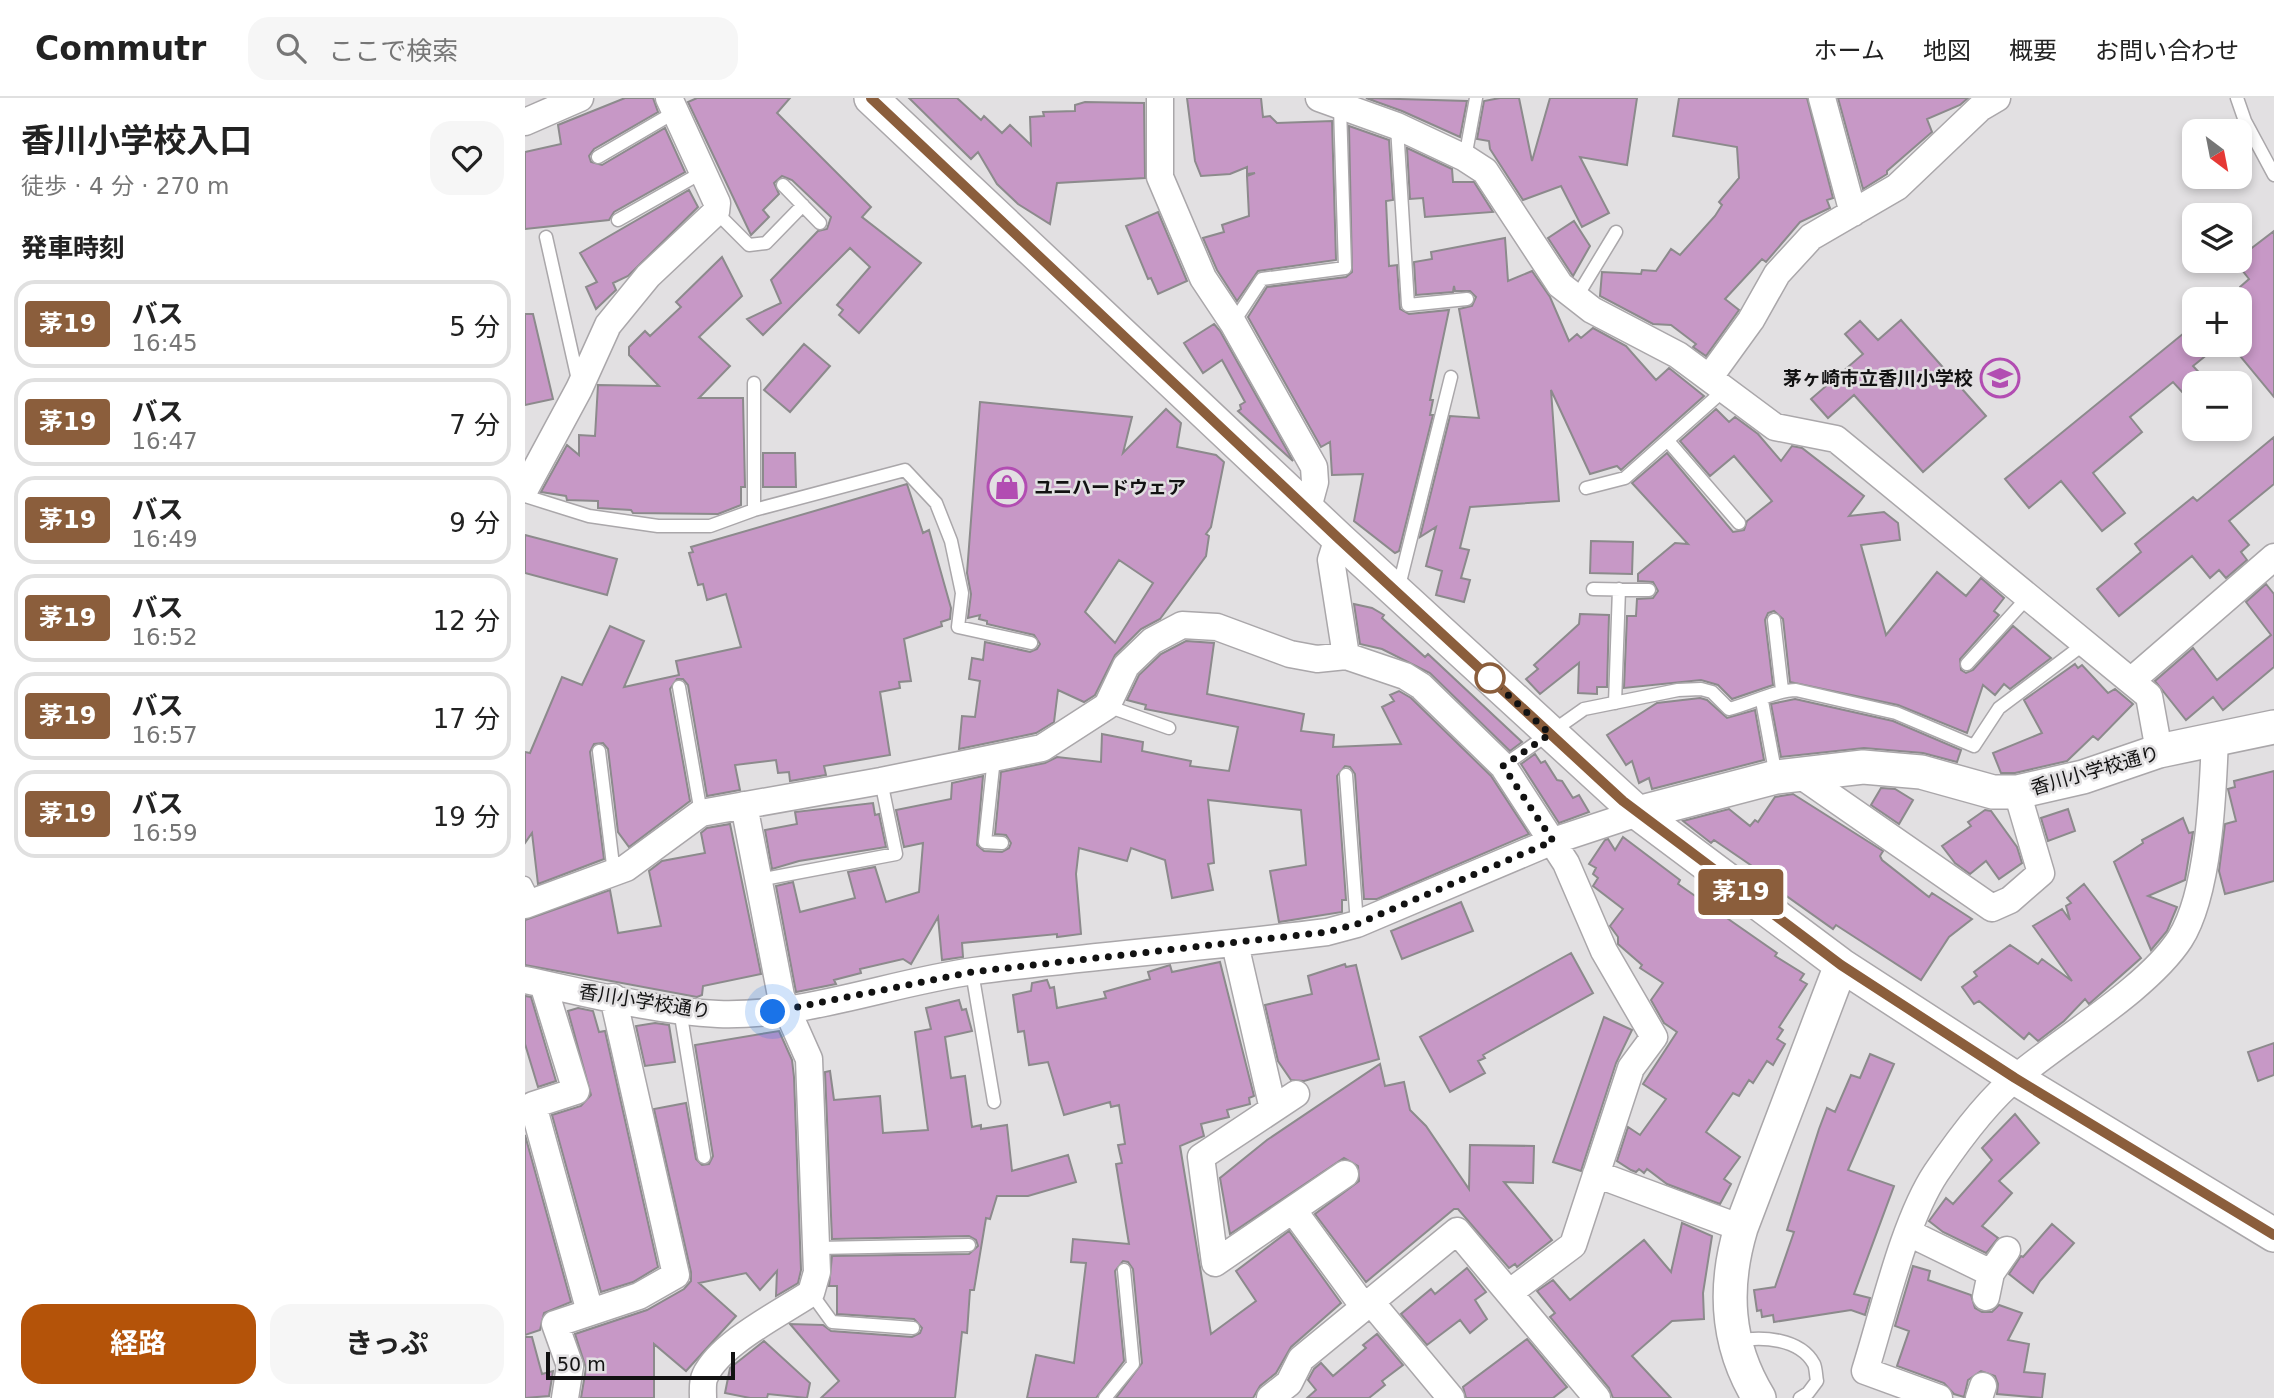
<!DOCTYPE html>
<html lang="ja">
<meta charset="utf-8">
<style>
:root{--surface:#fff;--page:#f6f6f6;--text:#222;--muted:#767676;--line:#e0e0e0;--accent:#b45309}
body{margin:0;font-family:"DejaVu Sans","Noto Sans JP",sans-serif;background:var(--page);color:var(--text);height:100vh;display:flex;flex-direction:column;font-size:26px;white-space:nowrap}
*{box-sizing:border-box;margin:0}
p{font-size:23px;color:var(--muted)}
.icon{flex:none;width:38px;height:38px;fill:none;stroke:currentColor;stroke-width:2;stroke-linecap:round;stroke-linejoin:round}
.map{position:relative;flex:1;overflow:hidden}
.panel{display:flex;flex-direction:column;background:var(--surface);width:525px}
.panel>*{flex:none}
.badge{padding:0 14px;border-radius:5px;font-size:24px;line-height:46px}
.needle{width:46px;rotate:148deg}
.fabs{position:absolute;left:1657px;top:21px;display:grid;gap:14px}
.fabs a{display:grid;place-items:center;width:70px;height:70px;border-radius:14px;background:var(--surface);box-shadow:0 4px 10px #0003;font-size:35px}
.scale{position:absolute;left:21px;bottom:18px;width:189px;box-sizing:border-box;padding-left:7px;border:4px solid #121212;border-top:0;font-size:19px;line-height:24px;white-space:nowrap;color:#121212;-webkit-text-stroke:5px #e2e0e2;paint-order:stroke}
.you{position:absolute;width:35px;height:35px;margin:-18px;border:5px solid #fff;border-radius:50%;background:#1a73e8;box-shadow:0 0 0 10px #1a73e833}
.map>.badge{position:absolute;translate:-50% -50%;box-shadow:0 0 0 4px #fff}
h2{padding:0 21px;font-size:26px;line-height:63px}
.round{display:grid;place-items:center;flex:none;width:74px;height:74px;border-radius:21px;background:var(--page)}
.headline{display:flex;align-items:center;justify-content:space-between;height:119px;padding:0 21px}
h1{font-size:33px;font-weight:700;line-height:52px}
.cta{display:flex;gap:14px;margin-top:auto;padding:14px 21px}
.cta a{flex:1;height:80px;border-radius:21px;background:var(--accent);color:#fff;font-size:28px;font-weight:700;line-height:80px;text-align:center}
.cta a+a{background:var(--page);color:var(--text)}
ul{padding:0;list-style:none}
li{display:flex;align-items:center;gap:21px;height:88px;margin:0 14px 10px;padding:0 7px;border:4px solid var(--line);border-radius:21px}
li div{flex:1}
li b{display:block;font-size:26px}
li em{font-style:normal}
li .badge{min-width:77px;font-weight:700;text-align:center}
header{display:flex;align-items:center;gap:42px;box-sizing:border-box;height:98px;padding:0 35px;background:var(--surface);border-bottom:2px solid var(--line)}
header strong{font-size:33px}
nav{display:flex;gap:38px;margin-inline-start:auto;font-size:24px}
.search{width:490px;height:63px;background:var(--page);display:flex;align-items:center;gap:18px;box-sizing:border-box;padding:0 24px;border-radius:21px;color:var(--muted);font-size:26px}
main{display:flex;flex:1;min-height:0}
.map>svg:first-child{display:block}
</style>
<header>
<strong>Commutr</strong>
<div class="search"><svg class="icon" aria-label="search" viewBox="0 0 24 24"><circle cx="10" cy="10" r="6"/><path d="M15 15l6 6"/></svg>ここで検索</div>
<nav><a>ホーム</a><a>地図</a><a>概要</a><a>お問い合わせ</a></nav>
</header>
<main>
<section class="panel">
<div class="headline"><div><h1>香川小学校入口</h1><p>徒歩 · 4 分 · 270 m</p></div><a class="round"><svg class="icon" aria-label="heart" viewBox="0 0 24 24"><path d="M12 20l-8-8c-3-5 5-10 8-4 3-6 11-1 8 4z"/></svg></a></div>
<h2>発車時刻</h2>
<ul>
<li><span class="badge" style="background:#8b5e3c;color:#fff">茅19</span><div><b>バス</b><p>16:45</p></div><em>5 分</em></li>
<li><span class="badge" style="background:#8b5e3c;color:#fff">茅19</span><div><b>バス</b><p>16:47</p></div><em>7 分</em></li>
<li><span class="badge" style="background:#8b5e3c;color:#fff">茅19</span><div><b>バス</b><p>16:49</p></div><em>9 分</em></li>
<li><span class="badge" style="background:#8b5e3c;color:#fff">茅19</span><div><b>バス</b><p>16:52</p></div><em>12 分</em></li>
<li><span class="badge" style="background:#8b5e3c;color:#fff">茅19</span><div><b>バス</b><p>16:57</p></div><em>17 分</em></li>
<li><span class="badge" style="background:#8b5e3c;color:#fff">茅19</span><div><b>バス</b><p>16:59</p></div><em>19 分</em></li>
</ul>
<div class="cta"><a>経路</a><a>きっぷ</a></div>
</section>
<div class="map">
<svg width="1749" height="1300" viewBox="0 0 1749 1300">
<rect width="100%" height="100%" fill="#e2e0e2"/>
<path fill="#c798c6" stroke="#8c8a8c" stroke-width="2" fill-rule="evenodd" d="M100 0H128L133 14 69 51 64 58 66 64 77 67 140 30 160 74 89 114 84 122 0 131V54L36 46 33 27Z
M172 0H265L252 15 346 109 337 119 396 165 334 235 314 217 318 212 312 207 345 169 325 150 238 237 222 221 256 205 246 182 293 133 302 131 306 119 267 82 257 78 249 85 254 96 238 112 244 119 226 137 163 4Z
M384 0H432L456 22 459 18 477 35 485 27 506 47 505 19 519 18 518 14 550 13V7L560 4 619 5 620 80 532 85 525 126 493 106 472 86 453 54 446 61Z
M662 0H736L738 19 745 18 752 25 807 23 811 162 733 173 712 203 692 172 678 140 699 134 697 127 724 118 722 78 730 75 722 76V69L705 76 676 78 670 63Z
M841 0 942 3 935 39 877 13Z
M975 0H994L1007 63 1025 0H1112L1102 67 1055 59 1084 115 1057 129 1036 88 998 102 965 51 964 43 952 41 959 3Z
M1154 0H1282L1308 100 1302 102 1305 110 1275 124 1241 164 1237 161 1200 201 1214 212 1181 258 1168 249 1171 246 1146 227 1128 226 1075 198 1077 174 1116 176 1117 172 1131 173 1146 151 1155 157 1190 118 1197 107 1194 104 1214 80 1212 49 1148 38Z
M1313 0H1443L1435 7 1402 21 1407 34 1362 73V76L1338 91Z
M824 28 864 42 868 102 861 103 864 168 872 167 875 211 884 216 924 212 905 302H908L905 317H908L874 453 870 455 829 423 838 376 807 377 805 344 796 349 723 219 742 189 821 179 827 174Z
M882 50 927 71 928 84H949L968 114 900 119 898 100 885 101Z
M164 92 173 109 103 178 88 185 91 192 71 211 61 189 72 184 55 155Z
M633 114 662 183 633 196 626 180 623 181 601 128Z
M1049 123 1065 148 1048 178 1023 140Z
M1749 133V299L1715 258V189L1724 181 1710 163H1715V159Z
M980 140 983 183 1007 173 1025 199 1044 243 1052 236 1056 240 1068 230 1101 248 1131 282 1144 270 1179 298 1096 372 1092 368 1065 376 1026 292 1034 403 945 409 935 450 944 452 936 480 945 482 939 504 911 497 917 473 901 468 911 429 895 439 925 318 954 320 934 211 947 208 951 199 945 193H930L929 188 928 194 891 197 889 164 907 161 906 154Z
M197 159 217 198 174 239 205 268 174 300H218L220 389H216V407L193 416 108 415 106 412 73 410V403L42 402 41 398 16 394 42 347 54 357V337L70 338 73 287 134 288 104 257V249L120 233 125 238 156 209 151 204Z
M0 216H8L28 301 0 307Z
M1376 222 1461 318 1398 374 1329 297 1303 320 1286 301 1338 256 1320 236 1335 223 1353 242Z
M689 226 695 233 768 363 713 313 716 311 715 307 720 304 697 262 678 275 659 245Z
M1670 226V247H1694L1668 268 1684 285H1670V308L1648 284 1605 319 1617 334 1568 375 1600 415 1577 433 1536 383 1504 410 1480 381Z
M279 246 305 268 265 314 239 292Z
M455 304 607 319 598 355 641 311 656 325 652 349 691 357 699 364 686 429 681 436 684 438 681 458 635 521 616 531 590 557 570 597 559 604 533 592 529 624 511 635 434 651 437 618 450 619 455 583 444 581 447 560 458 562 460 544 505 554 512 551 515 546 509 537 462 526V523L454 521 455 517 443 520 446 496 442 475ZM594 462 628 485 590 545 560 514Z
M1191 311 1204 324 1210 319 1233 336 1256 363 1267 348 1277 350 1339 398 1324 418 1359 414 1373 425 1375 442 1336 447 1361 537 1412 474 1441 498 1456 480 1479 500 1469 513 1474 517 1435 561 1436 572 1441 575 1448 572 1488 528 1526 560 1485 591 1479 586 1470 597 1458 587 1442 635 1373 607 1265 584 1258 521 1249 513 1243 515 1240 522 1248 587 1207 601 1193 587 1176 582 1099 590 1102 518H1111L1112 501 1128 500 1133 493 1128 484 1113 483V476L1150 445 1163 446 1107 385 1142 355 1208 434 1219 432 1222 423 1247 403 1209 358 1185 378 1155 343Z
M1749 339V386L1704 423 1724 447 1716 454 1722 462 1701 480 1694 472 1685 480 1667 458 1594 518 1572 491 1616 454 1610 446 1668 399 1672 403Z
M238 355H270L271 389H238Z
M382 386 398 435 404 432 426 510 425 521 416 524 417 528 379 541 386 583 374 584 375 590 355 594 365 657 299 668 301 677 265 683 264 674 253 675 251 662 210 667 215 692 182 698 163 587 158 581H152L145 591 165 703 104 749 93 734 83 651 78 645 69 646 65 654 79 761 13 786 7 735 0 745V654L5 655 37 579 57 587 85 528 119 543 99 589 154 577 151 563 216 549 201 496 182 502 178 486 173 487 164 455 168 454 166 449Z
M0 437 92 461 82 497 0 475Z
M1066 443 1108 444 1107 476 1065 475Z
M1741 486 1749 496V569L1698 612 1688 599 1661 622 1630 583 1668 550 1692 582 1746 537 1721 504Z
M829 506 847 510 859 517 857 520 900 559 903 556 997 644 985 653 905 575 857 551 835 546Z
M1055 516 1084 517 1082 589H1072V596L1053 595 1054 565 1015 596 1001 581 1013 571 1009 567 1054 526Z
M661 543 689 545 682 596 779 616 776 633 809 637 808 649 876 646 857 609 869 603 865 597 874 593 886 600 966 678 1004 736 852 801H839L830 676 825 669 820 668 812 678 821 802H817V814L754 824 745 773 781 767 776 712 683 702 689 765 683 766 688 792 647 800 640 762 606 750 602 763 554 750 551 776 556 836 532 839V836L437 845 438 859 417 862 413 819 386 866 378 861 335 871 336 875 309 882 311 886 271 894 251 788 268 784 275 814 330 800 323 774 350 769 361 804 394 794 398 745 379 749 371 712 426 701 427 685 458 678 452 747 459 753 477 754 484 750 486 745 481 737 470 736 476 674 520 665 532 659 576 664 577 636 618 644 617 653 666 663 665 668 704 673 713 629 620 611 621 607 602 602 614 577 636 556Z
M1550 566 1553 570 1557 567 1583 595 1590 591 1608 606 1573 642 1568 638 1542 663 1490 675H1476L1468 655 1517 635 1499 602Z
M1175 600 1182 602 1202 620 1230 612 1239 662 1127 691 1124 680 1114 685 1107 663 1101 667 1082 637 1132 605Z
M1270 601 1368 623 1436 652 1432 664 1398 655 1339 650 1256 659 1246 606Z
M1010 656 1016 665 1020 663 1032 682 1037 683 1048 700 1054 697 1064 714 1034 725 996 666Z
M1749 673V783L1700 796 1694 773 1700 726 1711 723 1703 691 1710 689 1709 683Z
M1356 690 1370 691 1388 702 1374 726 1346 707Z
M1268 696 1358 753 1355 758 1357 762 1404 799 1407 795 1447 821 1424 839 1396 882 1311 827 1308 831 1243 785 1246 781 1189 742 1186 745 1158 723 1204 711 1225 728 1230 722 1233 724 1250 699Z
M348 705 350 717 354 716 361 749 274 763 247 771 240 732 272 726 270 714Z
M1543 711 1550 733 1523 743 1516 720Z
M1460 712 1466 713 1492 749 1497 765 1474 781 1461 763 1445 776 1430 765 1417 748 1446 728 1443 724Z
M1658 720 1664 735 1668 734 1660 782 1623 798 1652 809 1642 833 1626 852 1589 764 1618 745 1617 742Z
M205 726 236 876 178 888 177 897 172 899 0 867V822L85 792 93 835 136 828 124 773 137 763 180 755 176 735 182 730Z
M1098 739 1155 782 1153 786 1252 855 1250 858 1279 876 1275 882 1282 886 1254 929 1258 932 1252 941 1260 946 1248 967 1242 963 1228 985 1224 982 1214 998 1208 995 1181 1034 1215 1059 1199 1081 1206 1086 1195 1106 1142 1086 1122 1071 1119 1075 1114 1071 1111 1074 1106 1072 1092 1063 1103 1029 1115 1037 1141 1001 1118 986 1152 934 1139 925 1126 902 1138 885 1115 870 1117 867 1093 846V839L1085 828 1098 811 1068 788 1073 780 1068 776 1071 770 1064 766 1080 742 1083 741 1090 752Z
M1559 786 1616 860 1564 906 1560 901 1539 923 1513 943 1504 935 1499 941 1454 903 1449 906 1437 889 1452 878 1449 874 1485 847 1513 866 1517 861 1547 883 1508 828 1537 811 1545 822 1541 808 1546 805 1542 800Z
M936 804 948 833 877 861 866 833Z
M1046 855 1068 895 958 957 960 960 953 963 960 975 925 994 895 939Z
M695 864 729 998 724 1000 725 1006 702 1012 704 1019 676 1026 679 1038 655 1048 686 1236 731 1203 711 1173 764 1133 816 1205 766 1249 751 1275 735 1288 728 1300H591L617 1265 608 1171 603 1164 598 1163 590 1173 599 1263 571 1300H502L511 1257 549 1265 561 1165 546 1164 548 1141 604 1146 591 1066 597 1065 593 1047 600 1046 594 1007 586 1009 585 1004 539 1017 523 964 504 967 499 933 493 934 488 897 506 893 507 885 522 882 525 890 529 889 532 910 581 900 579 894 625 881 623 874 645 867 647 874Z
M820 866 821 869 831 867 854 961 779 983 766 982 753 963 740 907 787 896 783 878Z
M0 898 6 899 31 983 13 989 0 946Z
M434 902 437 912 441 911 447 933 420 939 426 980 440 978 447 1029 456 1027V1031L482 1027 487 1073 543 1057 551 1084 503 1098H472L465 1121 461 1120 449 1192H445L442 1235 437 1234 430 1300H296L314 1283 265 1226 298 1227 306 1233 387 1239 395 1235 397 1230 389 1221 312 1216V1188H304L307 1158 444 1156 453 1148 451 1142 444 1138 307 1141 300 974 305 973 309 1002 355 998 358 1035 403 1032 390 934 406 931 401 910Z
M53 910 68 913 74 934 80 933 133 1169 108 1184 76 1194 27 1017 56 1008 66 997 43 913Z
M1079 919 1107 932 1091 965 1056 1073 1028 1064Z
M130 925 144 927 150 964 120 968 111 928Z
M254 933 267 962 269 979 276 1172 273 1185 251 1198 252 1173 235 1192 221 1175 174 1185 211 1218 161 1273 129 1246V1300H56L61 1270 50 1236 122 1212 159 1191 166 1183V1174L129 1011 161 1005 171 1061 177 1067 184 1066 188 1058 170 947Z
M1749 945V977L1733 983 1723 954Z
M1345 956 1369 966 1323 1072 1369 1088 1329 1196 1345 1200 1340 1217 1326 1212 1249 1224 1248 1217 1237 1219 1236 1212 1232 1213 1229 1192 1250 1189 1269 1134 1262 1132 1294 1031 1302 1010 1310 1014 1326 977 1335 980Z
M855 966 860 988 879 984 885 1012 901 1028 944 1091 945 1047 1009 1048 1008 1085 979 1084 1027 1142 992 1169 990 1166 984 1170 933 1111H929L841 1184 790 1116 834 1083 833 1068 819 1060 705 1136 695 1080 742 1042Z
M1490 1016 1514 1045 1474 1083 1487 1095 1457 1128 1473 1140 1461 1155 1418 1134 1404 1123 1421 1100 1428 1106 1467 1062 1457 1050Z
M0 1037 46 1204 19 1215 15 1232 0 1237Z
M1157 1125 1187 1138 1178 1195 1179 1221 1147 1223 1107 1258 1146 1300H1088L1084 1290 1025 1219 1030 1215 1012 1193 1028 1182 1045 1202 1119 1142 1146 1174Z
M1527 1126 1549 1145 1515 1183 1508 1195 1484 1176 1496 1158 1498 1159Z
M1388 1168 1405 1173 1403 1182 1446 1197 1450 1210 1457 1214H1467L1474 1207 1497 1215 1483 1242 1504 1246 1499 1274 1520 1276 1517 1300 1472 1296 1473 1286 1470 1278 1456 1273 1443 1282 1439 1299 1429 1296 1419 1285 1372 1268 1384 1233 1370 1228Z
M942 1170 961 1194 950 1202 962 1221 945 1235 935 1222 902 1247 876 1216 906 1191 910 1196Z
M852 1236 878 1267 857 1283 860 1287 844 1300H782L791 1292 783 1282 789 1271 796 1265 808 1278 841 1250 838 1247Z
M0 1239H7L17 1276 28 1273 24 1298 0 1300Z
M1002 1241 1042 1289 1028 1300H941L938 1289Z
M239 1243 285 1285 282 1300 243 1296 242 1300H225L200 1295 205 1270Z"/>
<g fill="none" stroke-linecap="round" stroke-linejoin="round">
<defs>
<path id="service" d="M1712 0 1720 23 1749 77
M872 29 883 207 942 201
M73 59 150 14
M940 60 951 0
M258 87 295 125
M191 114 224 147 241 145 278 107
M93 122 176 75
M21 139 53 282
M1051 200 1091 134
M708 225 737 181 820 170 815 9
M229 285V412
M1143 343 1214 425
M1061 390 1100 380 1198 293
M0 398 64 418 133 428H185L229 412 380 372 411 405 426 443 437 495 433 529 506 545
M1068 491 1124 492
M873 492 926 279
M1249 522 1257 592
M1442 566 1502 500
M154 589 176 715
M1237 603 1251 678
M1090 605 1094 491
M582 608 644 630
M74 653 89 775
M469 660 460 744 477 745
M978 668 1059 611 1153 592 1176 591 1187 594 1204 611C1225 606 1251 592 1271 592L1371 615 1449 648 1474 610 1559 546
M821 677 832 826
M234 782 371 756 356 683
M0 785 9 803
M447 874 469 1004
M155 912 179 1059
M293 1150 444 1147
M286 1195 307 1224 388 1230
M1212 1243C1236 1238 1275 1240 1289 1266 1291 1270 1291 1279 1292 1283L1283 1295 1275 1300
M580 1300 608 1266 599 1172"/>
<path id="minor" d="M635 0V79L678 180 708 225 789 369 790 384 783 410
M794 0 872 28 940 60 960 73 1035 187 1067 212 1153 257 1250 329 1311 341 1624 598 1634 653
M1297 0 1328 115
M0 24 55 0
M1184 280 1226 222 1252 176 1286 139 1372 89 1455 10 1472 0
M0 391 54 291 83 227 123 178 191 114 192 105 144 0
M813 440 806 462 821 558
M1607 582 1749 459
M1274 676 1467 810 1485 802 1516 775 1492 694
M0 807 101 770 176 715 356 683 517 650 582 608 601 568 627 543 657 527 692 529 765 556 792 561 821 558 880 578 896 588 978 668 1041 765 1079 853 1129 939 1106 970 1048 1147 984 1195
M710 846 748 1011
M0 882C62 895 129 913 193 916 281 919 363 885 449 873 566 858 685 849 802 834L832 826 1028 743 1113 715
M18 886 51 993 8 1007 65 1214
M771 996 676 1059 690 1165 820 1076
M1071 1076 1216 1130
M768 1112 839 1209
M1384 1135 1466 1175
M1461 1199 1466 1175 1482 1152
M846 1204 926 1300
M40 1300 45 1268 30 1226 114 1198 151 1177 88 899
M178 1300C178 1293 177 1284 180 1278 195 1245 256 1215 286 1195L292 1174 284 961 256 898 219 707
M745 1300 764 1285 776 1261 932 1133 1072 1300
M1414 1300 1340 1273C1358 1216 1379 1123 1411 1075 1432 1044 1464 1001 1493 978 1540 939 1623 890 1655 841 1684 796 1688 694 1690 640
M1454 1300 1458 1288"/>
<path id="tertiary" d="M346 0 813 440 1113 715 1316 867 1490 980 1749 1137
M1113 715 1251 679 1338 669 1396 674 1468 694H1492L1558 679 1634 653 1749 629
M1234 1300C1201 1246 1198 1190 1216 1130L1316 867"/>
</defs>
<use href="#service" stroke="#aaa7aa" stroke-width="15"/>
<use href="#minor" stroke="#aaa7aa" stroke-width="29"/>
<use href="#tertiary" stroke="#aaa7aa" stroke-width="36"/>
<use href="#service" stroke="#fff" stroke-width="12"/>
<use href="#minor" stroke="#fff" stroke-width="26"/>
<use href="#tertiary" stroke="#fff" stroke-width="33"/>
</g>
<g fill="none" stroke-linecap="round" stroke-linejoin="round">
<defs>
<path id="line" d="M346 0 813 440 1098 703 1316 867 1490 980 1749 1137"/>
</defs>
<use href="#line" stroke="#fff" stroke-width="16"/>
<use href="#line" stroke="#8b5e3c" stroke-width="10"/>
<path stroke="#121212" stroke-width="7" stroke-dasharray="0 12.6" d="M248 914 447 874 802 834 832 826 1028 743 978 668 1025 636 965 580"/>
</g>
<defs>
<symbol id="school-ring" viewBox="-11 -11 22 22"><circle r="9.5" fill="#e2e0e2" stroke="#b24db2" stroke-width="1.5"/><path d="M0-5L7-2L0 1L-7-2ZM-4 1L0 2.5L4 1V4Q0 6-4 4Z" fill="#b24db2"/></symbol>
<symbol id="shop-ring" viewBox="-11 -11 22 22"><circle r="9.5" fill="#e2e0e2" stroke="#b24db2" stroke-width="1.5"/><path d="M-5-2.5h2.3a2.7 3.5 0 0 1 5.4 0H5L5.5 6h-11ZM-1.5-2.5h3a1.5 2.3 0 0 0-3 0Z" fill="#b24db2"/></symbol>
</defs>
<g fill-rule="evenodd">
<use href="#school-ring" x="1453" y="258" width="44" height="44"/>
<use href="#shop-ring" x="460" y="367" width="44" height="44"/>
</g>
<circle fill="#fff" stroke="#8b5e3c" stroke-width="3.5" cx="965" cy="580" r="14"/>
<g text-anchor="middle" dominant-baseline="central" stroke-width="5" stroke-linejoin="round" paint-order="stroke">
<g font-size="19" font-weight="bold" fill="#121212" stroke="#e2e0e2" text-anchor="end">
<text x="1448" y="280">茅ヶ崎市立香川小学校</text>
<text x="509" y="389" text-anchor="start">ユニハードウェア</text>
</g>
<g font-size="19" fill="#121212" stroke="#e2e0e2">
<text transform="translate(1570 672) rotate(-16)">香川小学校通り</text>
<text transform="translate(120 903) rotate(9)">香川小学校通り</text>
</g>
</g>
</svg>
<div class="fabs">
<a><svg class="needle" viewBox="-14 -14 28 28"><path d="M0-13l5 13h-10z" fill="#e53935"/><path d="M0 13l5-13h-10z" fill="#767676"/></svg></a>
<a><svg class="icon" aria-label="layers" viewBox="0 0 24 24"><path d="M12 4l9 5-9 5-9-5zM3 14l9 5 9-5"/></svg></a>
<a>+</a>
<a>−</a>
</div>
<div class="scale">50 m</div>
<div class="you" style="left:248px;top:914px"></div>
<b class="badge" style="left:1216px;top:794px;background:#8b5e3c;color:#fff">茅19</b>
</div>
</main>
